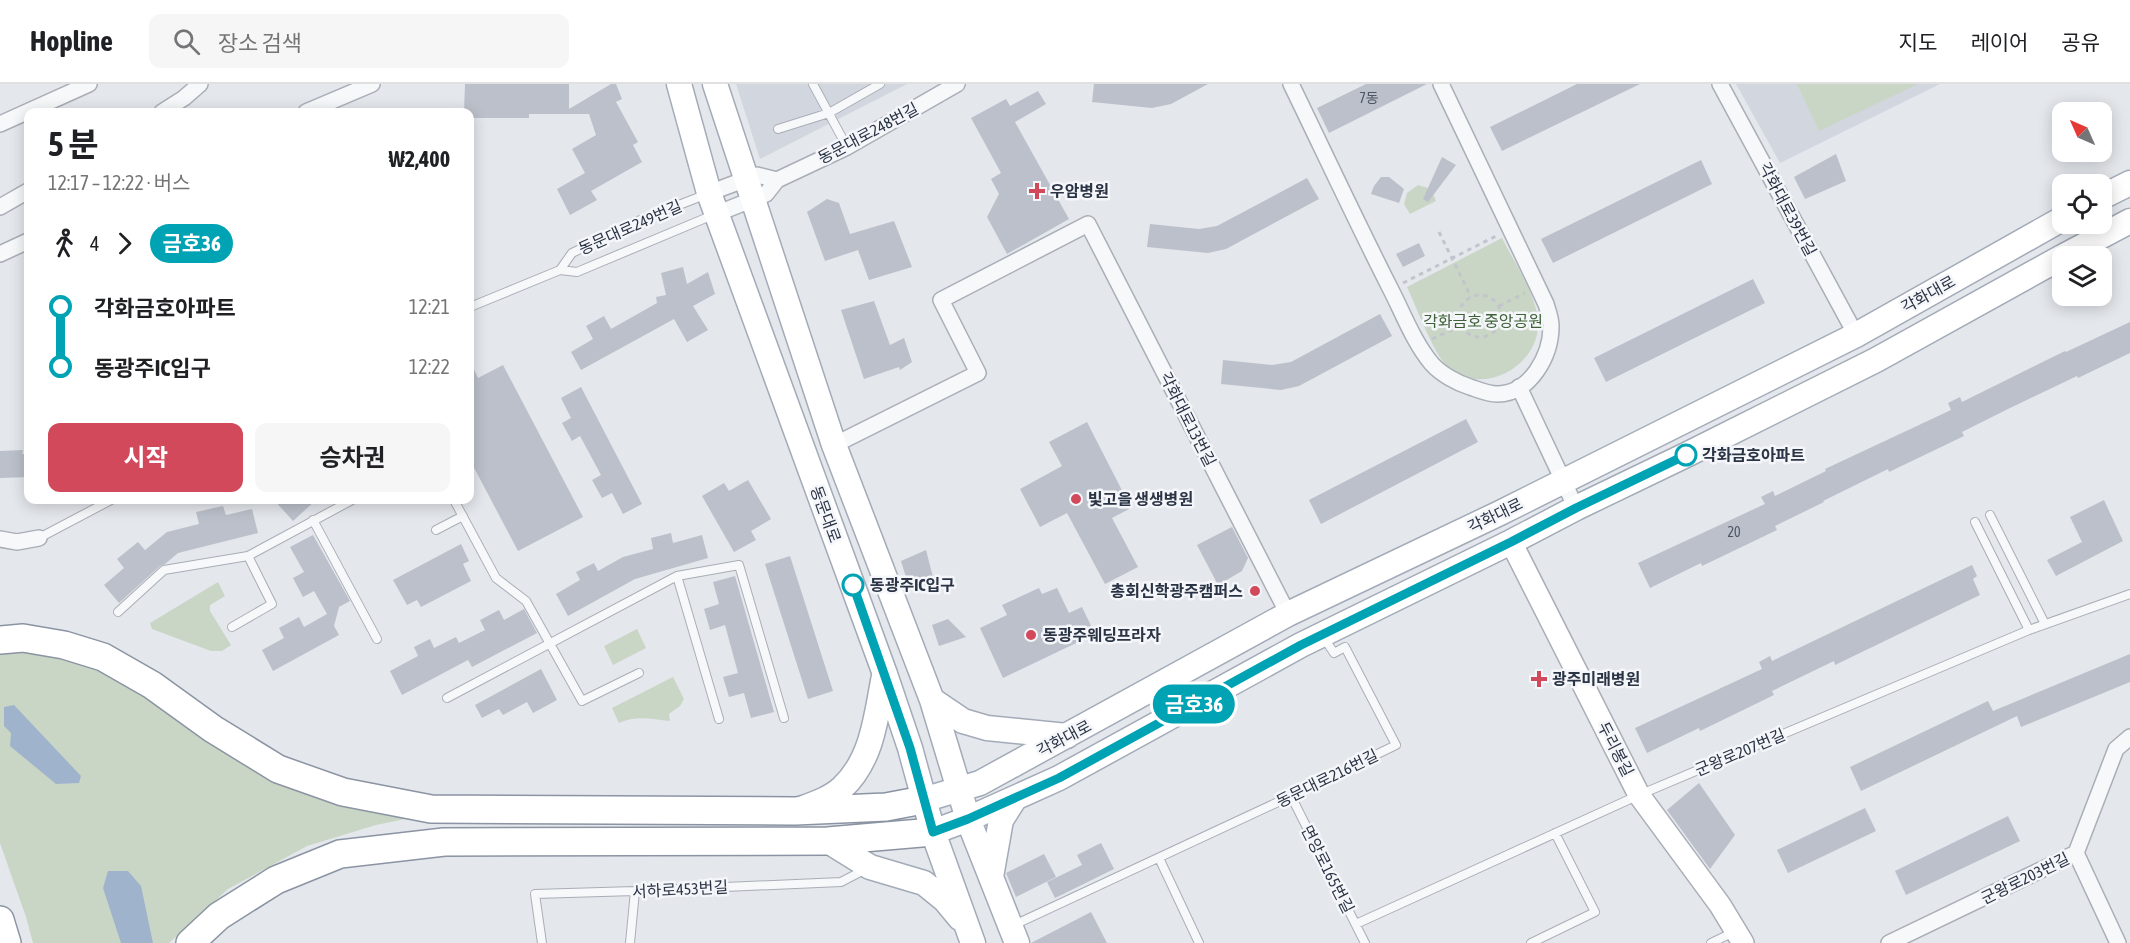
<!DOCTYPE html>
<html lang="ko">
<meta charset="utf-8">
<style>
:root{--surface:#fff;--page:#f6f6f6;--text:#202124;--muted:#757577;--line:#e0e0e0;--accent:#d1495b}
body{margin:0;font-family:"Asap Condensed","Noto Sans KR",sans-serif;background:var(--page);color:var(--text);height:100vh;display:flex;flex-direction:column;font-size:22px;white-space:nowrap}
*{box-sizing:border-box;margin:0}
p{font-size:20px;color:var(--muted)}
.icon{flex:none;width:33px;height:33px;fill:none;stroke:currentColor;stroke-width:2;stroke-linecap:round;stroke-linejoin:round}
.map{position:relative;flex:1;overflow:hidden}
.panel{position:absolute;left:24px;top:24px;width:450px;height:396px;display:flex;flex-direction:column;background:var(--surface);border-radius:12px;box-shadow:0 3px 15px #0003}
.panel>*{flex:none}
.badge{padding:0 12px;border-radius:20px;font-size:21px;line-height:39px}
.needle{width:39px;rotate:315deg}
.controls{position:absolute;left:2052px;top:18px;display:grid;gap:12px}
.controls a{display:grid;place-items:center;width:60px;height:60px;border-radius:12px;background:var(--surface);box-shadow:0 3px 15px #0003;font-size:30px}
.map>.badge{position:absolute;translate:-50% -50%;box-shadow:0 0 0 3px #fff}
.legs{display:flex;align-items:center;gap:9px;height:66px;padding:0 24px;font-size:20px}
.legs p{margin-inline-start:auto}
.summary{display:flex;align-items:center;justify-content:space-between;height:102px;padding:0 24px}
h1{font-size:33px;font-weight:700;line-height:45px}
.button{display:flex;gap:12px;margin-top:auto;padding:12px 24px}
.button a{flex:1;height:69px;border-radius:12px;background:var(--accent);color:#fff;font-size:24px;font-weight:700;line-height:69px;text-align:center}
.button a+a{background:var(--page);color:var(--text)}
ul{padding:0 24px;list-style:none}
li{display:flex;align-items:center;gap:21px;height:60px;font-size:22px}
li i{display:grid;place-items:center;width:9px;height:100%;margin:0 8px;background:currentColor}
li i::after{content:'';width:15px;height:15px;margin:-8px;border:4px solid;border-radius:50%;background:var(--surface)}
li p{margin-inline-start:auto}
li:first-child i{background:linear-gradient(#0000 50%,currentColor 0)}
li:last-child i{background:linear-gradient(currentColor 50%,#0000 0)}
header{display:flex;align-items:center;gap:36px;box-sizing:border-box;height:84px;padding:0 30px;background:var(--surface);border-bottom:2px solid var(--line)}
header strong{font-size:28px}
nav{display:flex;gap:33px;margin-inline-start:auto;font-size:21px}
.search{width:420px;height:54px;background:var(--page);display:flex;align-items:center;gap:15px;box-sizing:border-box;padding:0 21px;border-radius:12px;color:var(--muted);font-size:22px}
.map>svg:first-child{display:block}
</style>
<header>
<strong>Hopline</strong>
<div class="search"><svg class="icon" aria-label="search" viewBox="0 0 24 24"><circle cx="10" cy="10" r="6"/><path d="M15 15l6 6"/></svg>장소 검색</div>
<nav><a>지도</a><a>레이어</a><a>공유</a></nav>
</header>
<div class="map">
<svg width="2130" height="859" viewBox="0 0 2130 859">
<rect width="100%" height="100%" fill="#e4e7ec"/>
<path fill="#d2d6de" d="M736 0H907L760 75Z
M1736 0H1940L1780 79Z"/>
<path fill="#c9d6c5" d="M1797 0H1918L1819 47Z
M1418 101 1431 105 1436 117 1410 130 1404 120 1407 109Z
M1502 154C1514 178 1537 212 1538 238 1540 283 1479 315 1446 281 1433 268 1416 222 1407 203Z
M218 498 225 512 210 521V527L231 561 222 567H211L152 545 150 539Z
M637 545 646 564 613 581 604 562Z
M26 559 122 594 193 645 415 733 376 741 307 762 228 805 169 859H33L26 833 0 759V564Z
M673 593 684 615 680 622 669 630 670 637C652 635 636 631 619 639L612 624Z"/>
<path fill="#9fb4cc" d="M14 621 81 692 79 699 56 700 10 662 11 649 4 642V623Z
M108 787H128L141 802 153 859H121L103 804Z"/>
<path fill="#bbc0ca" d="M465 0H569V25L611 0H616L622 15 616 18 638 58 633 61 642 78 591 107 597 116 570 131 557 105 585 89 572 65 596 51 589 30H529V34H470V28H464Z
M1094 0H1208L1171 20 1152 24 1092 18Z
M1366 0H1427L1329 49 1317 24Z
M1577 0H1640L1502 67 1490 43Z
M1038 7 1046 20 1015 38 1069 135 1007 170 987 133 999 110 991 95 1001 89 971 34 1006 15 1010 22Z
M1836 70 1846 97 1805 115 1794 93Z
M1442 73 1456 81 1428 118 1423 115Z
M1701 76 1712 100 1553 179 1541 155Z
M1381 93H1389L1404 105 1399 119 1371 110 1374 102Z
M1307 94 1319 115 1226 165 1208 169 1147 163 1150 140 1199 145 1217 142Z
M827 115 839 119 850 150 894 137 912 183 869 196 858 166 825 177 807 128Z
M1419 159 1425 172 1403 183 1396 170Z
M683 183 687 200 708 188 715 210 693 222 708 246 687 258 674 235 581 286 571 268 593 255 586 242 604 232 611 245 657 219 656 213 666 211 661 189Z
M1753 195 1765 219 1606 298 1594 274Z
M874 217 890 261 904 254 912 278 900 286 899 283 864 295 841 226Z
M1380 230 1392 252 1299 302 1281 306 1221 300 1223 276 1272 281 1291 278Z
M2130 238V269L2078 294 2077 292 2010 324 1962 348 1964 352 1889 388 1888 385 1823 417 1824 418 1775 442 1777 446 1702 482 1701 479 1650 504 1638 479 1765 420 1761 413 1773 407 1775 412 1826 387 1825 385 1951 326 1948 319 1960 313 1962 318 2065 267 2066 268Z
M470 277 478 294 503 281 583 433 518 467 470 376Z
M581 303 642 420 623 430 612 409 602 414 592 396 601 391 580 352 572 357 562 339 571 334 561 314Z
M1466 335 1478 358 1321 440 1309 416Z
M1087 338 1131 424 1112 434 1138 483 1105 500 1067 429 1040 443 1020 405 1062 382 1049 358Z
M23 366 22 370H28V393L0 394V367Z
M748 396 771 435 751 447 756 456 734 468 702 412 724 399 729 407Z
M274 416H316L293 437Z
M2104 416 2123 457 2056 492 2047 476 2082 458 2070 433Z
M223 422 226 431 252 425 258 449 178 469 165 480 160 482 119 519 104 501 124 484 117 475 138 458 145 466 167 448 199 440 196 428Z
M1232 443 1248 474 1242 487 1218 501 1197 461Z
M671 449 673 459 702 451 708 474 635 495 568 532 556 510 580 496 576 488 594 479 598 487 623 473 653 465 651 454Z
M313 451 350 517 339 523 334 542 339 551 273 587 262 566 284 554 279 544 299 533 304 543 327 530 314 507 303 513 293 494 304 488 290 463Z
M461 460 469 477 463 480 471 497 421 523 417 516 407 521 393 496Z
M926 466 934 497 910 506 901 477Z
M790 472 833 607 808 615 765 480Z
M1972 481 1977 492 1973 495 1980 511 1835 581 1834 577 1772 607 1774 611 1700 647 1699 644 1647 669 1635 644 1762 585 1759 578 1770 572 1772 577Z
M735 492 774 628 751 634 744 609 729 613 723 593 738 589 725 541 710 546 704 525 719 520 713 498Z
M1039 504 1042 510 1057 504 1069 529 1082 523 1095 550 1003 594 980 544 1007 531 1002 521Z
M524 525 537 549 472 583 468 576 402 611 390 587 418 572 414 563 430 555 434 564 456 553 459 559 485 546 480 536 499 526 504 536Z
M948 535 966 553 939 562 932 541Z
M2130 570V598L2021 643 2017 632 1861 707 1850 683 1988 617 1993 627Z
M541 585 557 616 533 629 527 618 503 631 499 625 482 634 475 621Z
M1699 699 1735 751 1710 785 1667 726Z
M1865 724 1876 747 1788 789 1777 766Z
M2008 732 2020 757 1906 811 1895 787Z
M1101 759 1114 785 1055 814 1047 798 1082 781 1077 771Z
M1044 770 1056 793 1016 813 1006 789Z
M1091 828 1107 859H1031Z"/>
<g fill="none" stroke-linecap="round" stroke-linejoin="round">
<defs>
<path id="lane" d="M813 0 847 63
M778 45 829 29 880 0
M560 186 572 169 638 137 707 110
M470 223 560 186 577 188 713 131
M454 416 496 494 526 517 582 617 639 589
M1990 431 2045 540
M313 436 377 555
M1975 438 2029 546
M436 446 463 432
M39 454 111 416
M677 492 719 635
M118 528 164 486 248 472 352 416
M232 543 272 520 248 472
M447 614 677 492 739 481 784 634
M1291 712 1365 859
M1159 774 1199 859
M1356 840 1639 711 2029 546 2130 510
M1014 841 1291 712 1396 661 1345 563 1334 569 1324 554
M542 859 535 810 635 807 841 798 866 785
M630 859 635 807
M1531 859 1595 828 1555 749
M1711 859 1736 847"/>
<path id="street" d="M1291 0C1324 68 1356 137 1390 204 1403 229 1414 259 1432 280 1441 290 1457 299 1470 303 1479 306 1488 310 1497 310 1530 310 1551 272 1551 242 1551 234 1548 227 1546 220L1441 0
M1720 0 1856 251
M162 28 184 14 200 0
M306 28 372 0
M0 40 89 0
M709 109 757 91 777 96
M0 123 28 107
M716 130 766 110 777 96 847 63 957 0
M0 170 28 157
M1519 303 1576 424
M834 361 978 289 941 216 1088 140 1288 530
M0 455 17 458 39 454
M2076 769 2118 859
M1889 859 2076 769 2116 665 2130 653"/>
<path id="secondary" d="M1511 458 1639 711 1720 821 1743 859"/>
<path id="primary" d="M679 0 709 109 885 590 910 664 933 748 973 859
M715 0 834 361 932 616 968 735 1017 859
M2102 113 2130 99
M2064 172 2130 137
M932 616 963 637 987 644 1067 652
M923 716 980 699 1288 530 1500 429 1856 251 2062 135
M800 725C814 720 830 715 842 704 873 675 876 632 884 592
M933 748 968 735 1059 694 1301 561 1511 458 1576 424 1686 371 1876 276 2062 173
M828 757 870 783 924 799 945 816 960 834
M991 793 1001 736 1015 714"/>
<path id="highway" d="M0 556 23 554 64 561 103 573 152 601 213 645 278 685 343 708 431 725 795 727 886 723 923 716
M0 836 7 859
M190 859 219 832 276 796 340 770 444 758 828 757 933 748"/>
</defs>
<use href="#lane" stroke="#a9aeb7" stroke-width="10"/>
<use href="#street" stroke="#a9aeb7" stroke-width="18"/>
<use href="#secondary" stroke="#a9aeb7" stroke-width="24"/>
<use href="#primary" stroke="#a3abb8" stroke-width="27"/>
<use href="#highway" stroke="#8b94a3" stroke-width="30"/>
<path stroke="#c2c5cb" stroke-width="3" stroke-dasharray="4.5 4.5" stroke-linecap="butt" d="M1439 148 1471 213
M1403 199 1496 152
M1459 232a21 21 0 1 1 42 0a21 21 0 1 1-42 0Z
M1499 222 1525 209
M1432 255 1460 242"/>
<use href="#lane" stroke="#f7f8fa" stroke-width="8"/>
<use href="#street" stroke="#f7f8fa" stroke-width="15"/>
<use href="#secondary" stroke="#fff" stroke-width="21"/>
<use href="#primary" stroke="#fff" stroke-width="24"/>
<use href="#highway" stroke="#fff" stroke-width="27"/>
</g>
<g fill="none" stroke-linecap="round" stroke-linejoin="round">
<defs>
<path id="line-1" d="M853 501 910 664 933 748 968 735 1059 694 1301 561 1511 458 1576 424 1686 371"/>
</defs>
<use href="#line-1" stroke="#fff" stroke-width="14"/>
<use href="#line-1" stroke="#00a3b4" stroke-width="9"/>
</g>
<g fill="#d1495b" stroke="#f4f6f9" stroke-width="2">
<path d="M1034 98h6v6h6v6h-6v6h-6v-6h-6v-6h6z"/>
<circle cx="1076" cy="415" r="6"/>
<circle cx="1255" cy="507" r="6"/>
<circle cx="1031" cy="551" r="6"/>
<path d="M1536 586h6v6h6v6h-6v6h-6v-6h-6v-6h6z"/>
</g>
<g fill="#fff" stroke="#00a3b4" stroke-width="3">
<circle cx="1686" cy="371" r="10"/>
<circle cx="853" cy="501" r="10"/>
</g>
<g text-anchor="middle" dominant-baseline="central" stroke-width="5" stroke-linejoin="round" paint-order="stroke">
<g font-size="14" fill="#4f5766">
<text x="1369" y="14">7동</text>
<text x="1734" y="448">20</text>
</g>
<g font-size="16" fill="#2b3445" stroke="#f4f6f9">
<text transform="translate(868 49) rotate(-28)">동문대로248번길</text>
<text transform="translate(1788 125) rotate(62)">각화대로39번길</text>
<text transform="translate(630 143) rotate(-24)">동문대로249번길</text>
<text transform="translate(1928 210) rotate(-29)">각화대로</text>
<text transform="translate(1188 335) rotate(63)">각화대로13번길</text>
<text transform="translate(826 430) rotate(70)">동문대로</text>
<text transform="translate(1495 431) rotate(-26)">각화대로</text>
<text transform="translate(1064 654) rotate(-28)">각화대로</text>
<text transform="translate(1616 665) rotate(63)">두리봉길</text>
<text transform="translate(1740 668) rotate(-23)">군왕로207번길</text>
<text transform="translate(1327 694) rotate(-26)">동문대로216번길</text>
<text transform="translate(1328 785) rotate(63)">면앙로165번길</text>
<text transform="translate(2025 794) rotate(-26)">군왕로203번길</text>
<text transform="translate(680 805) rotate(-3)">서하로453번길</text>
</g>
<g font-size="16" font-weight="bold" fill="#2b3445" stroke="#f4f6f9" text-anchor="start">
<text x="1050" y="107">우암병원</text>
<text x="1088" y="415">빛고을 생생병원</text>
<text x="1243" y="507" text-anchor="end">총회신학광주캠퍼스</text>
<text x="1043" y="551">동광주웨딩프라자</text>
<text x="1552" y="595">광주미래병원</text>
</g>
<g font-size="16" fill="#3f6138" stroke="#f4f6f9">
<text x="1483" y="237">각화금호 중앙공원</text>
</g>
<g font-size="16" font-weight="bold" fill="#2b3445" stroke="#f4f6f9" text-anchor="start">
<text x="1702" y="371">각화금호아파트</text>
<text x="870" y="501">동광주IC입구</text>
</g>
</g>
</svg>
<div class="controls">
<a><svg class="needle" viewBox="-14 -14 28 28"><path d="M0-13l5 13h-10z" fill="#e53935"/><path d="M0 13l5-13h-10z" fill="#757577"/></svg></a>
<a><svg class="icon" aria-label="locate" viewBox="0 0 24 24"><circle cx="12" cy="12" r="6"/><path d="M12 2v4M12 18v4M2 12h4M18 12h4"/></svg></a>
<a><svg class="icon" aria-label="layers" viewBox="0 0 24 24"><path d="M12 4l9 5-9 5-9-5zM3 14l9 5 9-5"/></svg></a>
</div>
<b class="badge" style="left:1194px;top:620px;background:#00a3b4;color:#fff">금호36</b>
<section class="panel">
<div class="summary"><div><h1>5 분</h1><p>12:17 – 12:22 · 버스</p></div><b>₩2,400</b></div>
<div class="legs"><svg class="icon" aria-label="walk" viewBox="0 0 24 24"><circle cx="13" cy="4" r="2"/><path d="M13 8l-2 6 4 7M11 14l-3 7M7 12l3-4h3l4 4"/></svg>4<svg class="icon" aria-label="forward" viewBox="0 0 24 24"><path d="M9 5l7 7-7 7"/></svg><b class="badge" style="background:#00a3b4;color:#fff">금호36</b></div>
<ul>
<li><i style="color:#00a3b4"></i><b>각화금호아파트</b><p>12:21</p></li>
<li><i style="color:#00a3b4"></i><b>동광주IC입구</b><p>12:22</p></li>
</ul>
<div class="button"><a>시작</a><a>승차권</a></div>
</section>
</div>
